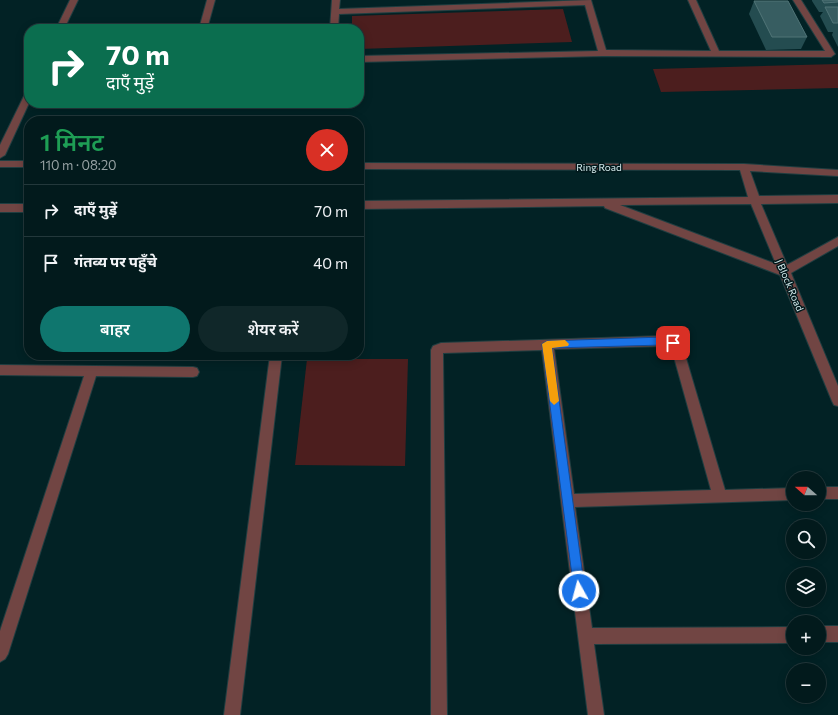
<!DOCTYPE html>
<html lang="hi">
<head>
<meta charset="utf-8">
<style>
	:root { --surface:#021a1c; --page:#102729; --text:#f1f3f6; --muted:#96a1a3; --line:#23383b; --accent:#0f766e }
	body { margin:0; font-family:Commissioner,"Noto Sans Devanagari",sans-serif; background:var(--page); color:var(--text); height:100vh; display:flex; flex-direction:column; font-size:15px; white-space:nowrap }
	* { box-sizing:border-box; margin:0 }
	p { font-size:13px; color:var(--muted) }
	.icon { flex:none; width:22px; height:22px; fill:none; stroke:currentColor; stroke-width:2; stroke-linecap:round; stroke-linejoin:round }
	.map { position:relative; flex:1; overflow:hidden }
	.details { position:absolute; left:24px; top:116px; width:340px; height:244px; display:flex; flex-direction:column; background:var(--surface); border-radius:16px; box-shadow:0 2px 10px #0003,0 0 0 1px var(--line) }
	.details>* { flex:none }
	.hud { position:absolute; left:24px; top:24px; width:340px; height:84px; border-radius:16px; box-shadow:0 2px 10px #0003,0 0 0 1px var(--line); background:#0b6e4f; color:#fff; overflow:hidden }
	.needle { width:26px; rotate:291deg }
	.buttons { position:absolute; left:786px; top:471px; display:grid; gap:8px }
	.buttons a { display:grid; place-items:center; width:40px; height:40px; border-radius:50%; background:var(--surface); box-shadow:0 2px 10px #0003,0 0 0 1px var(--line); font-size:20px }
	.pin { position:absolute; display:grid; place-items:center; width:34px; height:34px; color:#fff; margin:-17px; border-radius:8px; box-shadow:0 2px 6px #0006 }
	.me { position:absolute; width:44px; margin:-22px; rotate:353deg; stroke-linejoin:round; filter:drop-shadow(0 0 3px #0008) }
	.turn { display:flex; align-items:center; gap:14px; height:84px; padding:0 16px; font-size:18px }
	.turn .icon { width:52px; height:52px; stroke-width:2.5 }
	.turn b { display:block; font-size:28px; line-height:34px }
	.round { display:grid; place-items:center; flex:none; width:42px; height:42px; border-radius:21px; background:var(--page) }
	.overview { display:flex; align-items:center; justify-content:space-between; height:68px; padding:0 16px }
	h1 { font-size:24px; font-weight:600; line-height:30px; color:#1e9e55 }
	.cta { display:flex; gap:8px; margin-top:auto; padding:8px 16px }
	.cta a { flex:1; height:46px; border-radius:24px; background:var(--accent); color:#fff; font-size:16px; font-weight:600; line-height:46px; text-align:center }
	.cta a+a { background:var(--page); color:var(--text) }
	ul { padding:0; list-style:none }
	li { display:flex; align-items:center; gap:12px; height:52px; padding:0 16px; border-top:1px solid var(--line) }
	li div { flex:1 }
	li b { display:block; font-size:15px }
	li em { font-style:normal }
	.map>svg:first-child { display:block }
	.green { fill:#4c1e1e }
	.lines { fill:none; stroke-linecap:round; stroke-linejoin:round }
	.minor-casing { stroke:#203e41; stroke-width:2 }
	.minor { fill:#714543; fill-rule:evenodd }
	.wall { fill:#244c50 }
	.building { fill:#375d61; stroke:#507477 }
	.route { fill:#1a73e8; stroke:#114b97 }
	.slow { fill:#f59e0b }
	.labels { text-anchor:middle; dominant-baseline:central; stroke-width:3; stroke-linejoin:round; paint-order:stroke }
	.street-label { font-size:10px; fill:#d6ecee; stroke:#00181b }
</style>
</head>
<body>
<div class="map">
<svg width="838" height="715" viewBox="0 0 838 715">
	<rect width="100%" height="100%" fill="#022225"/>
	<g class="green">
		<path d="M 563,9 L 572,42 L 359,49 L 359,29 L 352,29 L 352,16 Z"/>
		<path d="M 838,64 L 838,88 L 661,92 L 653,69 Z"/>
		<path d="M 307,359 L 408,359 L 405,466 L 295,465 Z"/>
	</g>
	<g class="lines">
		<g class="minor-casing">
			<g id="minor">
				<path d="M 70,0 L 78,0 L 64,29 L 56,29 Z"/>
				<path d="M 207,0 L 215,0 L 207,29 L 199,29 Z"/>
				<path d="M 332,0 L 340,0 L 339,9 L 591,0 L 606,50 L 711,51 L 688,0 L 696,0 L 719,51 L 825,51 L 793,0 L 801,0 L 835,54 L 831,57 L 603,56 L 359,62 L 359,56 L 598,51 L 585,5 L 339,14 L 338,29 L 330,29 Z"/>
				<path d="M 29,91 L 29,103 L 5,155 L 0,158 L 0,145 L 25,94 Z"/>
				<rect x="0" y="161" width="29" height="6"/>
				<path d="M 359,163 L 744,164 L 838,170 L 838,176 L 750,171 L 759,196 L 838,195 L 838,203 L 761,204 L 787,265 L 838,237 L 838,246 L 791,273 L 838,386 L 838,406 L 834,405 L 832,401 L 780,275 L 605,208 L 604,206 L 359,209 L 359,201 L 748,197 L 740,170 L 359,169 ZM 751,204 L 776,264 L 620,205 Z"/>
				<rect x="0" y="204" width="29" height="8"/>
				<path d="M 663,336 L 677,340 L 683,348 L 725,490 L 793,488 L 793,500 L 575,507 L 592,628 L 793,627 L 793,643 L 594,644 L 604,715 L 588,715 L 542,350 L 443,353 L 447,715 L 431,715 L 431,350 L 433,346 L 441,343 ZM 663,346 L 669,347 L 672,350 L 711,490 L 574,494 L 554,349 Z"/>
				<path d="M 270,355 L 282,355 L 240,715 L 224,715 Z"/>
				<path d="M 0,365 L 193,367 L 197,368 L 199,372 L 197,376 L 193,377 L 96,376 L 8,654 L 5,659 L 0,662 L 0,631 L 84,376 L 0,375 Z"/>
				<rect x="819" y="487" width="19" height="12"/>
				<rect x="819" y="626" width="19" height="16"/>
			</g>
		</g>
		<use href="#minor" class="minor"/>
	</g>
	<g class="wall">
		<path d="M 812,0 L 838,0 L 838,47 L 832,35 L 833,32 L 828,32 L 820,16 L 823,12 L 819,12 L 812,1 Z"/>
		<path d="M 754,1 L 807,37 L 801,49 L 766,50 L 749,14 Z"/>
	</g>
	<g class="building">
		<path d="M 822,0 L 838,0 L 838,2 L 824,3 Z"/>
		<path d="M 754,1 L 788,1 L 807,37 L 772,37 Z"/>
		<path d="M 825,7 L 838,7 L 838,23 L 833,23 Z"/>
	</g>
	<path class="route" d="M 663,337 L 676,340 L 678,343 L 673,347 L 663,345 L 552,348 L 585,591 L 583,595 L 579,597 L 575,595 L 574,591 L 542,344 L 547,341 Z"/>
	<path class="slow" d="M 565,340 L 569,344 L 568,346 L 552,348 L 559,401 L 554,405 L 550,401 L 542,344 L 547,341 Z"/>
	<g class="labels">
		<g class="street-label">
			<text x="599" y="167">Ring Road</text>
			<text transform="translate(790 285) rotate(67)">J Block Road</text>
		</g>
	</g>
</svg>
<div class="buttons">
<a><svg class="needle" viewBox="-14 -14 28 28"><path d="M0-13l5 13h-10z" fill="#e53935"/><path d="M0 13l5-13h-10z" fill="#96a1a3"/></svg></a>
<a><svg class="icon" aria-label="search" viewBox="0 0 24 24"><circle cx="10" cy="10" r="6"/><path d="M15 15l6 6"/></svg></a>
<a><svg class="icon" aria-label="layers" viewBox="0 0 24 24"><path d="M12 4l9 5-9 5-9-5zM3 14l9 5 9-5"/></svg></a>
<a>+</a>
<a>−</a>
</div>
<div class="pin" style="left:673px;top:343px;background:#d93025"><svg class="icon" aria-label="arrive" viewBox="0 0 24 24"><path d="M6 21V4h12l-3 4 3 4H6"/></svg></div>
<svg class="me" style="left:579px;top:591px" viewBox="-20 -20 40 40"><circle r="17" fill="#1a73e8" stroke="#fff" stroke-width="3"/><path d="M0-11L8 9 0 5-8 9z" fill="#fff"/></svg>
<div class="hud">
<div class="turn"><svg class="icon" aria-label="right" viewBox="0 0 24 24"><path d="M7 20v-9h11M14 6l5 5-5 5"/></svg><div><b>70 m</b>दाएँ मुड़ें</div></div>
</div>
<section class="details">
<div class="overview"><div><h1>1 मिनट</h1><p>110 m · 08:20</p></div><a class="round" style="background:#d93025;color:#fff"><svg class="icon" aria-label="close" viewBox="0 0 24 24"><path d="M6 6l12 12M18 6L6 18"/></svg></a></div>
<ul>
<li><svg class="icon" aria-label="right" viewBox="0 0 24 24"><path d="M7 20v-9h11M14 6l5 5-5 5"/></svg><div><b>दाएँ मुड़ें</b></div><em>70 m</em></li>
<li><svg class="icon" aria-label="arrive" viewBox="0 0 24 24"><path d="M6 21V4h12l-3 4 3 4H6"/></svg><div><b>गंतव्य पर पहुँचे</b></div><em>40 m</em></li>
</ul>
<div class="cta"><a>बाहर</a><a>शेयर करें</a></div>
</section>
</div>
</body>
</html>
